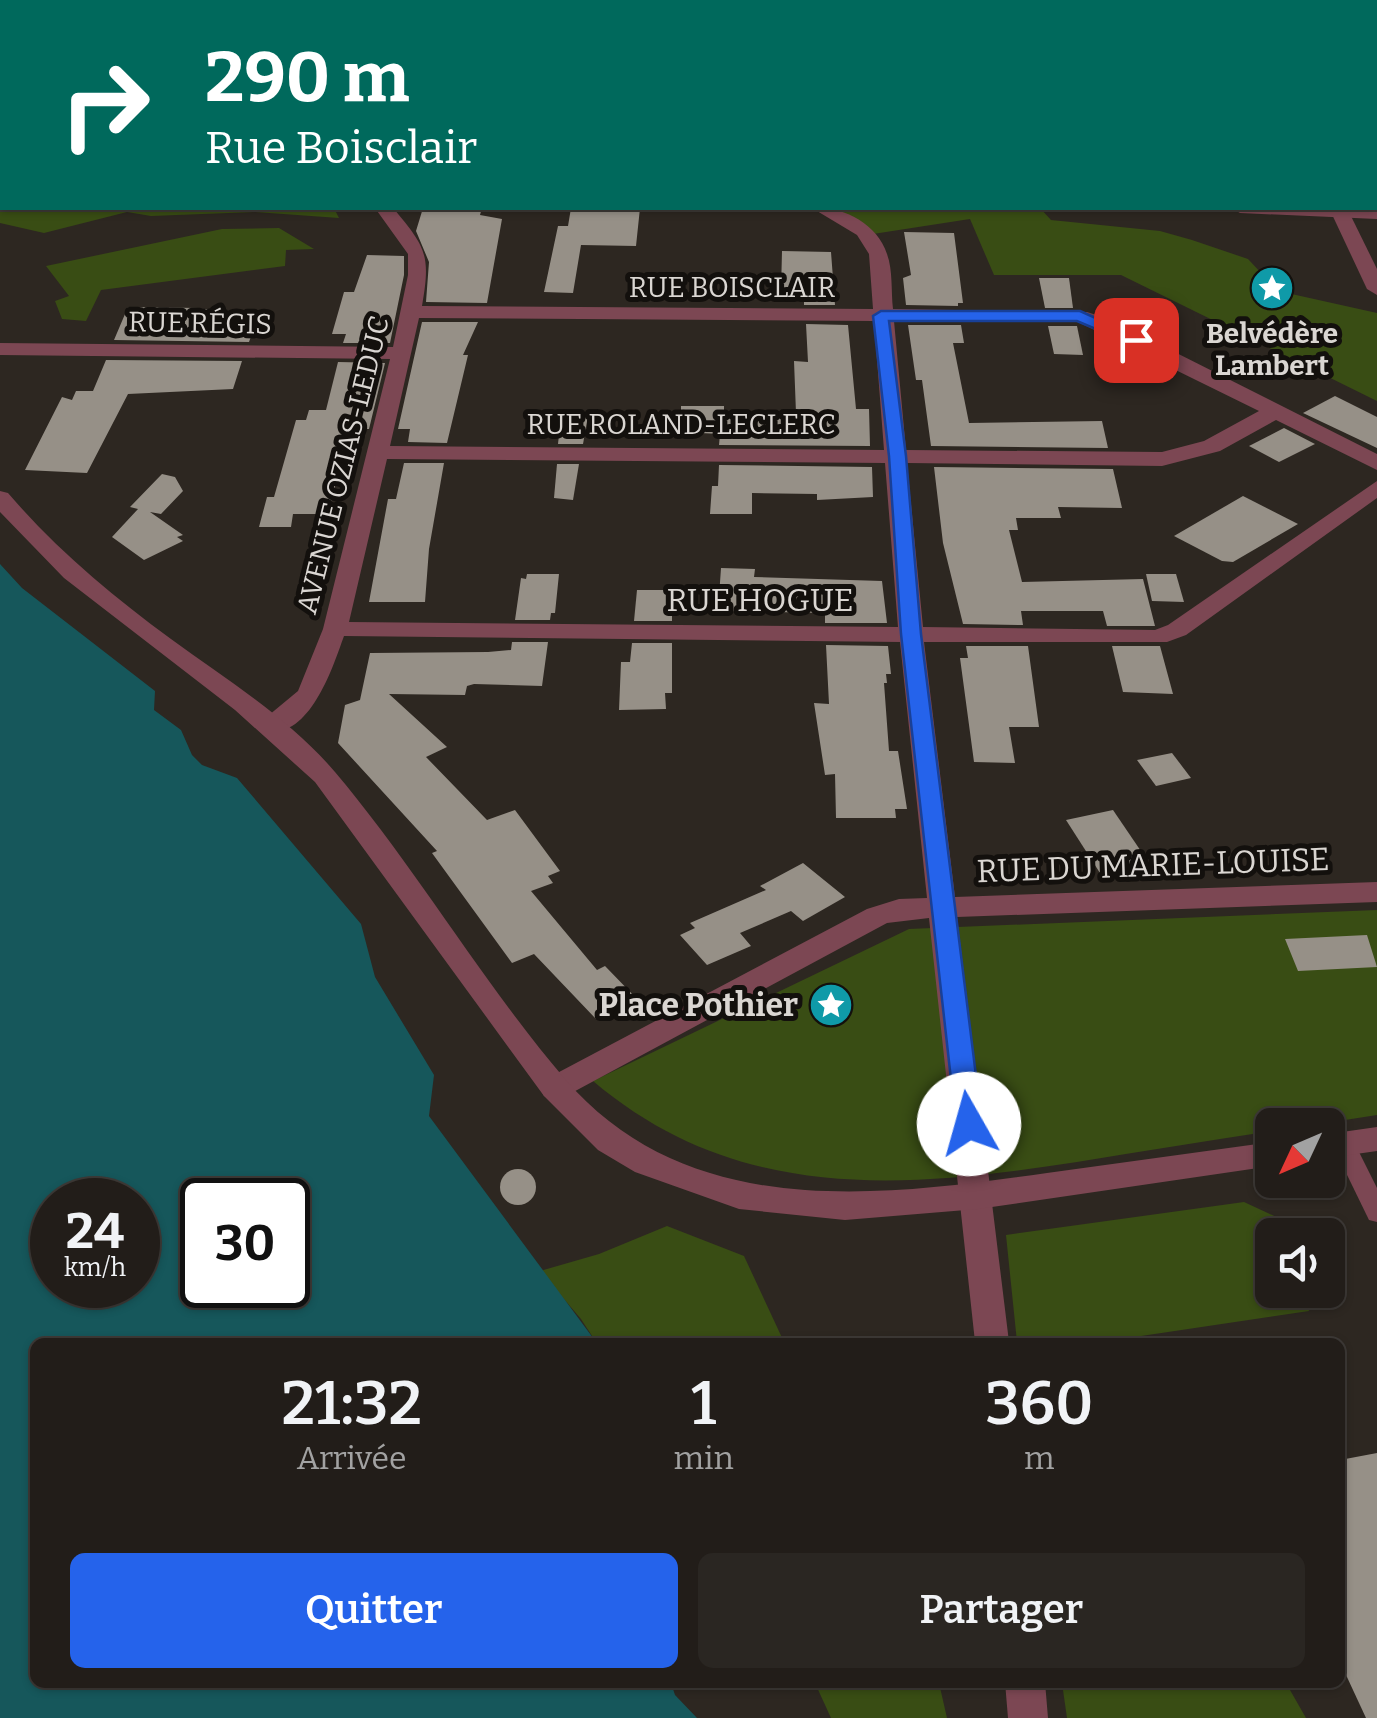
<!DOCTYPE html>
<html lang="fr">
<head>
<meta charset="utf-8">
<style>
	:root { --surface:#221d19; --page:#2a2622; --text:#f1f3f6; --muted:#a2a2a2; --line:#3f3b38; --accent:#2563eb }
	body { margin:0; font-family:Bitter,serif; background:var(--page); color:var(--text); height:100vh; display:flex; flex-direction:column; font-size:38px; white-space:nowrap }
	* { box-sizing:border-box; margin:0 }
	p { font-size:32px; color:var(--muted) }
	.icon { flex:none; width:55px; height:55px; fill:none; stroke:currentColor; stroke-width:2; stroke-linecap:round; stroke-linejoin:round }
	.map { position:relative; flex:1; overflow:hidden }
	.details { position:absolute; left:30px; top:1338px; width:1315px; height:350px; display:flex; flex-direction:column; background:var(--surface); border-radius:15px; box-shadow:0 2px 8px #0004,0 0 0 2px var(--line) }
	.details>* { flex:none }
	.top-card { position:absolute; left:0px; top:0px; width:1378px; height:210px; box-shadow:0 2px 8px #0004,0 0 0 2px var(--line); background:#00695c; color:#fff; overflow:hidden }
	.needle { width:65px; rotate:226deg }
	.tools { position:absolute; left:1255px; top:1108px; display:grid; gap:20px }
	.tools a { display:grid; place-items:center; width:90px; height:90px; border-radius:15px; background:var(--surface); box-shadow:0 2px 8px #0004,0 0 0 2px var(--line); font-size:50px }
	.speed { position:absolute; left:30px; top:1178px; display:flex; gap:20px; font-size:50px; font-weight:700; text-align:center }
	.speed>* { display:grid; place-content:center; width:130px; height:130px; border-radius:50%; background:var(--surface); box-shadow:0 2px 8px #0004,0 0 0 2px var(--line); line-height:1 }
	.speed small { font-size:25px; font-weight:400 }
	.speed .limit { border:5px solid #111; border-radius:15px; background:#fff; color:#111 }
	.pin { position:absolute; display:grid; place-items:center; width:85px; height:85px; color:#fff; margin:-42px; border-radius:20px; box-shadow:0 5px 15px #0006 }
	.me { position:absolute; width:110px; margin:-55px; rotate:353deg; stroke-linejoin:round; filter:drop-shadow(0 0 8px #0008) }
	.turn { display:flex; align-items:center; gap:35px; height:210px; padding:0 40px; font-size:45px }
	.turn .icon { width:130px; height:130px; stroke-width:2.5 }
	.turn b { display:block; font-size:70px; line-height:85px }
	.eta { display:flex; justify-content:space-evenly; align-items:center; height:170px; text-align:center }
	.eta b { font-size:60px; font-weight:600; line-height:70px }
	.action { display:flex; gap:20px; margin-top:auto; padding:20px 40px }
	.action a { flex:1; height:115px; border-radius:15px; background:var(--accent); color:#fff; font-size:40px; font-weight:600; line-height:115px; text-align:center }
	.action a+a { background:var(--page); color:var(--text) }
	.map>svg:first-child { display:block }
	.green { fill:#394d14 }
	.water { fill:#16575b; fill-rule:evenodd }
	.building { fill:#969087 }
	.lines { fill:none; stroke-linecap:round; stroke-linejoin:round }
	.service { fill:#7c4753; fill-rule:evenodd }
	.minor { fill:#7c4753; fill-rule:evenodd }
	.tertiary { fill:#7c4753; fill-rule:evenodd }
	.route { fill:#2563eb; stroke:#184099; stroke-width:2.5 }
	.labels { text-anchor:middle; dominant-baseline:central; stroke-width:10; stroke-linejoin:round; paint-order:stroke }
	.far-street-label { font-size:28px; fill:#dad6d2; stroke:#13100d }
	.far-poi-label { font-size:28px; font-weight:bold; fill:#dad6d2; stroke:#13100d }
	.street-label { font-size:32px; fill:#dad6d2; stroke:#13100d }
	.poi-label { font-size:32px; font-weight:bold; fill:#dad6d2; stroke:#13100d; text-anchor:end }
</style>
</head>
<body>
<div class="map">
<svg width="1377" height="1718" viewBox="0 0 1377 1718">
	<rect width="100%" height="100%" fill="#2d2721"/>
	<g class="green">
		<path d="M 0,0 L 502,0 L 2,2 L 2,208 L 334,208 L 339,218 L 255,212 L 151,216 L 127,212 L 44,233 L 0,223 Z"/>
		<path d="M 825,208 L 1040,208 L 1051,220 L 1160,231 L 1192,240 L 1248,259 L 1278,291 L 1377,313 L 1377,401 L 1121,275 L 994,275 L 970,219 L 873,234 Z"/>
		<path d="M 279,228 L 314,249 L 286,250 L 285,266 L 101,290 L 86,321 L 62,319 L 55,301 L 69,296 L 46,266 L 222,229 Z"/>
		<path d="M 1377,910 L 1377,1115 L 1313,1125 L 1272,1125 L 1272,1131 C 1207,1141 1142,1151 1077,1162 C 902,1189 737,1203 593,1081 L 909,929 Z"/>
		<path d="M 1244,1202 L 1285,1221 L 1289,1235 L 1272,1235 L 1272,1290 L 1304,1290 L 1309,1311 L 1101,1342 L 1017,1342 L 1006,1235 Z"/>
		<path d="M 667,1226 L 744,1256 L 784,1342 L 596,1342 L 581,1319 L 540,1271 L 599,1254 Z"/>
		<path d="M 815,1683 L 939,1683 L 947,1718 L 831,1718 Z"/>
		<path d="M 1062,1683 L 1286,1683 L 1306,1718 L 1067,1718 Z"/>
	</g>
	<path class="water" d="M 0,564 L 22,588 L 155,691 L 154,710 L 181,730 L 192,755 L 202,765 L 237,778 L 361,924 L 375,977 L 434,1075 L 429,1116 L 596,1342 L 35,1342 L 35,1682 L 671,1683 L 675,1695 L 697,1718 L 0,1718 ZM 52,1200 L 138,1200 L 138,1285 L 52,1285 ZM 202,1200 L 288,1200 L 288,1285 L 202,1285 Z"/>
	<g class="building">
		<path d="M 423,208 L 482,208 L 480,215 L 502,219 L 487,303 L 426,302 L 429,262 L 416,231 Z"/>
		<path d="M 571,208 L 640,208 L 636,246 L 581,245 L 573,293 L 544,292 L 558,226 L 568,226 Z"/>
		<path d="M 904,232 L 954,233 L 963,303 L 958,303 L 958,306 L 906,305 L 903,278 L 911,275 Z"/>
		<path d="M 782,251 L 831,252 L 835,305 L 804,305 L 804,298 L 796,298 L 796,291 L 781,291 Z"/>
		<path d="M 367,255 L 404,256 L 404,275 L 390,343 L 343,343 L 346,334 L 332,334 L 344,292 L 354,292 Z"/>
		<path d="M 1039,278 L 1069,278 L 1073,308 L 1045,308 Z"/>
		<path d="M 128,307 L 198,308 L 211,310 L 209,314 L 259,314 L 249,342 L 114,340 Z"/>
		<path d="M 422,322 L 478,322 L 463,355 L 468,355 L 447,443 L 408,442 L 410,429 L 398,429 Z"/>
		<path d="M 806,324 L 848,325 L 856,409 L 869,409 L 870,446 L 719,445 L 720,434 L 681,432 L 681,406 L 724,406 L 724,413 L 796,413 L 794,361 L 808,362 Z"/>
		<path d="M 908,325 L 961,325 L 964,343 L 953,343 L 969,423 L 1102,421 L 1108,448 L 931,446 L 922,380 L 916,380 Z"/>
		<path d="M 1048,326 L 1077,326 L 1083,355 L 1054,354 Z"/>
		<path d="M 106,360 L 242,361 L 233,389 L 128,394 L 87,473 L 25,470 L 62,397 L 72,400 L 76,391 L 93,391 Z"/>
		<path d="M 338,362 L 385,363 L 369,429 L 353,429 L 348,447 L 345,446 L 328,514 L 293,514 L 291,527 L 259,527 L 267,497 L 274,497 L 296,420 L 306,420 L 309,410 L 326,410 Z"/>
		<path d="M 1335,396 L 1377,417 L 1377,448 L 1303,413 Z"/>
		<path d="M 561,416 L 588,416 L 583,444 L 558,444 Z"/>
		<path d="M 1284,428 L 1315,444 L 1279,462 L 1249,446 Z"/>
		<path d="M 404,463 L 444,463 L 429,549 L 425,602 L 369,602 L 388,499 L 396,499 Z"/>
		<path d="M 557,464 L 579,464 L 573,500 L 554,498 Z"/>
		<path d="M 719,465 L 872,467 L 873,497 L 817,500 L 817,494 L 752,493 L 752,514 L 710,514 L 712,486 L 718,486 Z"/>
		<path d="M 934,467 L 1113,469 L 1122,508 L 1058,507 L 1061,518 L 1016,518 L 1018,530 L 1009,530 L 1022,582 L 1143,579 L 1155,626 L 1107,626 L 1103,611 L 1021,611 L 1023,625 L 963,624 L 943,543 Z"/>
		<path d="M 162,474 L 175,477 L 183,491 L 161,514 L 150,512 L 183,535 L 177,537 L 183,541 L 144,560 L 112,537 L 138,509 L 130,507 Z"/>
		<path d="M 1243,496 L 1298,524 L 1233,562 L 1222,561 L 1174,536 Z"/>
		<path d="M 721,568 L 755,569 L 754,577 L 882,581 L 887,623 L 825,623 L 825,613 L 718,611 Z"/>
		<path d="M 527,574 L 559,574 L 555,613 L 551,613 L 550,620 L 515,620 L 521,578 L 526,579 Z"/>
		<path d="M 1146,574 L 1176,574 L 1184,602 L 1152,601 Z"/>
		<path d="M 637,590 L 672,590 L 672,621 L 634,621 Z"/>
		<path d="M 512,642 L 548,642 L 542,686 L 474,684 L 467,686 L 465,695 L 389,694 L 447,747 L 426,757 L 487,820 L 515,810 L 560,871 L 548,876 L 553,883 L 531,891 L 597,970 L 605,966 L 637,999 L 596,1019 L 534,954 L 512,963 L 432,853 L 437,851 L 338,743 L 345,705 L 360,700 L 370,653 L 488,652 L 511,650 Z"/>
		<path d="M 632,643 L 672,643 L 672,693 L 665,693 L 666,709 L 619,710 L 621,662 L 630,662 Z"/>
		<path d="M 826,645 L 888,646 L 891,674 L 886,674 L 887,683 L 884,683 L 889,751 L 898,751 L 907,809 L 895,809 L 896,818 L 836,818 L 835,774 L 825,775 L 814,703 L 829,704 Z"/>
		<path d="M 966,646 L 1028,646 L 1039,727 L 1009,727 L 1015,763 L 974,762 L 960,658 L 968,658 Z"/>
		<path d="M 1112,646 L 1160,646 L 1173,694 L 1123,692 Z"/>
		<path d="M 1172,753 L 1191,778 L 1156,786 L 1137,760 Z"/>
		<path d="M 1113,810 L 1149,863 L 1100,873 L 1066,820 Z"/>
		<path d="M 803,863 L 845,897 L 803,921 L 791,911 L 740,933 L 751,946 L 707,965 L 680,935 L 695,928 L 690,923 L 766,890 L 760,886 Z"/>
		<path d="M 1367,935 L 1377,967 L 1298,971 L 1285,939 Z"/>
		<circle cx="518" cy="1187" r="18"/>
		<path d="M 1377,1453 L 1377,1718 L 1366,1718 L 1340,1662 L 1340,1460 Z"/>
	</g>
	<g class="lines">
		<path class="service" d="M 1344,1135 L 1352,1138 L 1377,1188 L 1377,1222 L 1369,1220 L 1332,1144 L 1336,1138 Z"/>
		<g class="minor">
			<path d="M 749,0 L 765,0 L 765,2 L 750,2 Z"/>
			<rect x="1375" y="131" width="2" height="10"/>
			<path d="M 375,208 L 393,208 C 426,247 431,255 422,306 L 873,309 L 869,254 L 857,235 L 812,208 C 842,206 877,223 887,254 C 893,270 891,292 893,309 L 1087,312 L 1109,319 L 1377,454 L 1377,470 L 1276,420 L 1220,451 L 1162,466 L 907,463 L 923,627 L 1155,630 L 1168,625 L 1377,481 L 1377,498 L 1186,635 L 1167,642 L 924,642 L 955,897 L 1377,882 L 1377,902 L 957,917 L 1009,1342 L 975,1342 L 929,918 L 887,923 L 566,1096 L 555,1100 L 544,1096 L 540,1088 L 544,1080 L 867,909 L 899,899 L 927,898 L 900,642 L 344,636 C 332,669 309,743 261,731 L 257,725 L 298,691 L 323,629 L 390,359 L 0,355 L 0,343 L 393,347 L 408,275 L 408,254 ZM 419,318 L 874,321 L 884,450 L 390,446 ZM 894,321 L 1078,322 L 1259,411 L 1204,441 L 1162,452 L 906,450 ZM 387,459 L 885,463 L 898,627 L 349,622 Z"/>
			<path d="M 1231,208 L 1377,209 L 1377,219 L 1240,213 Z"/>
			<path d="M 1005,1682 L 1045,1682 L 1048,1718 L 1008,1718 Z"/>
		</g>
		<g class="tertiary">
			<path d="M 1232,0 L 1248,0 L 1250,2 L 1234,2 Z"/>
			<rect x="1375" y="47" width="2" height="10"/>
			<path d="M 1329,208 L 1347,208 L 1377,269 L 1377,295 L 1367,289 Z"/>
			<path d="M 0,491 L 8,493 C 56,549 111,595 171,639 C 226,679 290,719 335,772 C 417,869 482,982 565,1079 C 688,1222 879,1197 1047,1173 C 1122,1163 1197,1152 1272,1142 L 1272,1166 L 978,1209 L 845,1220 L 739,1209 L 635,1172 L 598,1150 L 544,1096 L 315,782 L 235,710 L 64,578 L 0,512 Z"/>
			<path d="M 1377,1127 L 1377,1151 L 1328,1158 L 1328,1134 Z"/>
		</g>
	</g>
	<path class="route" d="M 1080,311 L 1145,340 L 1131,344 L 1077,321 L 889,321 L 906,456 L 921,634 L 982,1124 L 978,1131 L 960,1131 L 956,1124 L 901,634 L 889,456 L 873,316 L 881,311 Z"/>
	<defs>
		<g id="sight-disc" transform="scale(2.25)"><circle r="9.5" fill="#0f9aa8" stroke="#13100d"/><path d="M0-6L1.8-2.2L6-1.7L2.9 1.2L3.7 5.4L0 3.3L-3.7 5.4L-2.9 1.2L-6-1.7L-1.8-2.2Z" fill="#fff"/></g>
	</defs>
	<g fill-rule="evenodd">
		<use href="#sight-disc" x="1272" y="288"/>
		<use href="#sight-disc" x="831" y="1005"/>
	</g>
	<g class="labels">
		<g class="far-street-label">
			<text x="732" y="287">RUE BOISCLAIR</text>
			<text transform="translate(200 323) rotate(1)">RUE RÉGIS</text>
			<text x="681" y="424">RUE ROLAND-LECLERC</text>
			<text transform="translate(343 465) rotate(-76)">AVENUE OZIAS-LEDUC</text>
		</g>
		<g class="far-poi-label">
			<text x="1272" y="333">Belvédère<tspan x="1272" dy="32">Lambert</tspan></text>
		</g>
		<g class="street-label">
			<text x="760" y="600">RUE HOGUE</text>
			<text transform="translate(1153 865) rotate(-2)">RUE DU MARIE-LOUISE</text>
		</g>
		<g class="poi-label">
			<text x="798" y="1005">Place Pothier</text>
		</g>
	</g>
</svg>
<div class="tools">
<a><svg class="needle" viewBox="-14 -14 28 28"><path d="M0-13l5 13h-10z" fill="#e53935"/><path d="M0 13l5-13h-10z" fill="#a2a2a2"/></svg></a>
<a><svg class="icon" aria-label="sound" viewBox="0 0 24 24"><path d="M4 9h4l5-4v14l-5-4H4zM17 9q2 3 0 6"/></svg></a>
</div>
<div class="speed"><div>24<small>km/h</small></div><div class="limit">30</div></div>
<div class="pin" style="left:1136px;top:340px;background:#d93025"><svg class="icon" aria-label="arrive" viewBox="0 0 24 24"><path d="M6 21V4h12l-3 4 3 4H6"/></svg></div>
<svg class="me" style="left:969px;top:1124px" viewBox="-20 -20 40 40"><circle r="19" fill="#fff"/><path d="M0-13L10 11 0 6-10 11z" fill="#2563eb"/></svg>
<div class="top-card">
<div class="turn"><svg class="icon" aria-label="right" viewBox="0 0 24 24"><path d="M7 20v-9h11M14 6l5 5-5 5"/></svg><div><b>290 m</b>Rue Boisclair</div></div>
</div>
<section class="details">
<div class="eta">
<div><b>21:32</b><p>Arrivée</p></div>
<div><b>1</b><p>min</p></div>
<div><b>360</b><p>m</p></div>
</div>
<div class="action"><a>Quitter</a><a>Partager</a></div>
</section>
</div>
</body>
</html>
